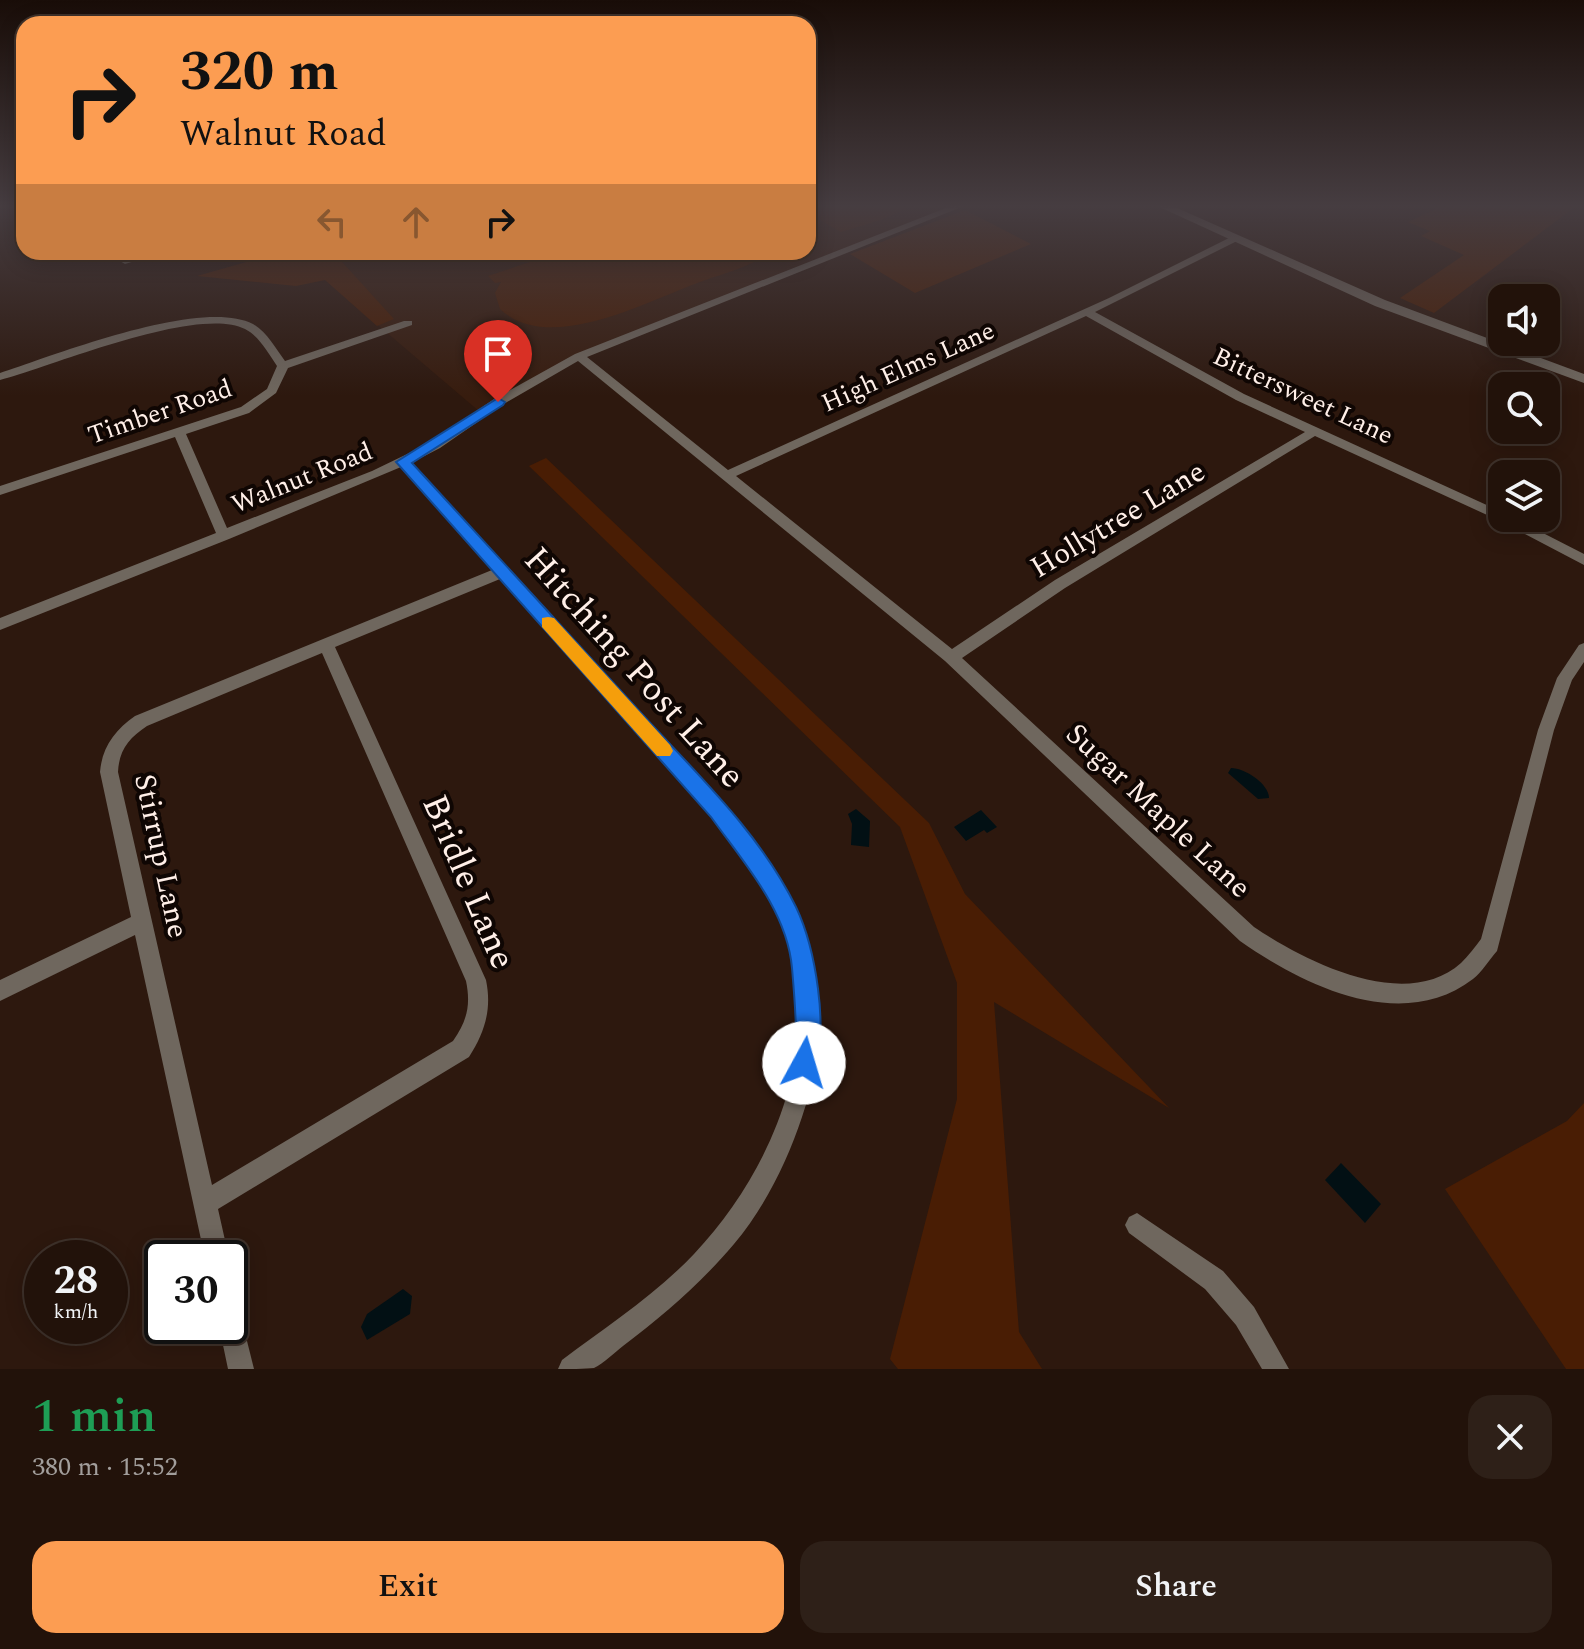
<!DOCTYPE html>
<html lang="en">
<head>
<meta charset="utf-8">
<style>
	:root { --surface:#22120a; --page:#2e2018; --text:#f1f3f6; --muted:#a29e9c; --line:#3f322b; --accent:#fc9d52 }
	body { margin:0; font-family:Spectral,serif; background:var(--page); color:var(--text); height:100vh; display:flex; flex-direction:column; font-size:30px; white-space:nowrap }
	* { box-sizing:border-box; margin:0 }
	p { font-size:26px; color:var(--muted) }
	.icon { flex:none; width:44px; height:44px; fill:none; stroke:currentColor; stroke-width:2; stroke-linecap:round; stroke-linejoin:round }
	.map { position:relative; height:1369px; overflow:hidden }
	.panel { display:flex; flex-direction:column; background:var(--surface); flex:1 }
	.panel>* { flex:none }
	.hud { position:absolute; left:16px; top:16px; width:800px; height:244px; border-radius:24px; box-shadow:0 4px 20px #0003,0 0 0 2px var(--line); background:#fc9d52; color:#111; overflow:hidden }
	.fabs { position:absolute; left:1488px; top:284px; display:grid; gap:16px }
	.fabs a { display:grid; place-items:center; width:72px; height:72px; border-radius:16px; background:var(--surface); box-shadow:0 4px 20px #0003,0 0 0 2px var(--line); font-size:40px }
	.speed { position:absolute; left:24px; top:1240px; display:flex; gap:16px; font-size:40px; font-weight:700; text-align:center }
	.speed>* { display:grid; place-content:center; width:104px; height:104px; border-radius:50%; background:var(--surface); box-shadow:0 4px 20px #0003,0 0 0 2px var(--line); line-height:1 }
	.speed small { font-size:20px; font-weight:400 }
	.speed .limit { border:4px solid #111; border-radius:12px; background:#fff; color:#111 }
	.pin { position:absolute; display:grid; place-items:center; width:68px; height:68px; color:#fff; margin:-82px -34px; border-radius:50% 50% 50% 0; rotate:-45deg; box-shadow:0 0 8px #0007 }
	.pin .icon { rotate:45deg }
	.me { position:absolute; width:88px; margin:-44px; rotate:6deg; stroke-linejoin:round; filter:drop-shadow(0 0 6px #0008) }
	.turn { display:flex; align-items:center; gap:28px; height:168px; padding:0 32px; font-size:36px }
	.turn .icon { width:104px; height:104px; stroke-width:2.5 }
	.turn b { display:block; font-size:56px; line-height:68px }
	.lanes { display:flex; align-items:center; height:76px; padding:0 32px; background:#0003; justify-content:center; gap:40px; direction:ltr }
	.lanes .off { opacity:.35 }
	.round { display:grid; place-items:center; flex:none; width:84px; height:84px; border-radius:24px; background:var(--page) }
	.summary { display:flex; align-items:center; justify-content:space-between; height:136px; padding:0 32px }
	h1 { font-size:48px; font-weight:600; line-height:60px; color:#1e9e55 }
	.cta { display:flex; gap:16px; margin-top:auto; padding:16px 32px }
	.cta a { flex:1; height:92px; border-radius:24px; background:var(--accent); color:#111; font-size:32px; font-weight:600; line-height:92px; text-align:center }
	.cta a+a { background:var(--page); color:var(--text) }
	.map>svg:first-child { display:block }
	.built { fill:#371c0e }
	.green { fill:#491d04 }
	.water { fill:#021014 }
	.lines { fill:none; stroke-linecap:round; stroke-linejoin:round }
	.minor { fill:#6f675e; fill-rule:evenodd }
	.tertiary { fill:#6f675e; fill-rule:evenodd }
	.route { fill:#1a73e8; stroke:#114b97; stroke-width:2 }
	.slow { fill:#f59e0b }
	.labels { text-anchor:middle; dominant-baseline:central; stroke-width:8; stroke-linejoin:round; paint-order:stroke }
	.far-street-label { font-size:26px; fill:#ffefe8; stroke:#0f0603 }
	.street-label { font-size:30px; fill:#ffefe8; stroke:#0f0603 }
	.near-street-label { font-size:36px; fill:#ffefe8; stroke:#0f0603 }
</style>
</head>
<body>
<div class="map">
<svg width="1584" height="1369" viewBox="0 0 1584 1369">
	<rect width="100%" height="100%" fill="#2d180e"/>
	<path class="built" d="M 808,204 L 960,204 L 577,355 L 480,412 L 325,280 L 301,252 L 808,252 Z"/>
	<g class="green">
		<path d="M 808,204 L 916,204 L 881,220 L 841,232 L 808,213 Z"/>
		<path d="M 1426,204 L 1579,204 L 1434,313 L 1400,298 L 1464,255 L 1421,236 L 1430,231 L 1408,222 L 1436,209 Z"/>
		<path d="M 965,210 L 1031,244 L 915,293 L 850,254 Z"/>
		<path d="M 281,252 L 333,252 L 394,319 L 377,326 L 325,280 L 296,286 L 197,276 Z"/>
		<path d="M 560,252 L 771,252 C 750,268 717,275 692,285 C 642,304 547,354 500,309 L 495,293 L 501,282 L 495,283 L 488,276 Z"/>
		<path d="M 546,458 L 929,823 L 965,894 L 1169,1108 L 994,1002 L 1019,1332 L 1042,1369 L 898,1369 L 890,1359 L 957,1099 L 957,983 L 900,827 L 529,466 Z"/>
		<path d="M 1584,1103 L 1584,1369 L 1566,1369 L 1445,1189 L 1567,1121 Z"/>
	</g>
	<g class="water">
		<path d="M 1231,768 C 1245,768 1269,784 1269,798 L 1258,799 L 1228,773 Z"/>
		<path d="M 856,809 L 870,821 L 869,847 L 851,845 L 852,824 L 848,814 Z"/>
		<path d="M 981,810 L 997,827 L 987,833 L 984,830 L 966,841 L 954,827 Z"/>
		<path d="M 1341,1163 L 1381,1204 L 1365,1223 L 1325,1180 Z"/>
		<path d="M 403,1289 L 412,1296 L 410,1314 L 367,1340 L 361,1327 L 367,1314 Z"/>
	</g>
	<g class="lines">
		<g class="minor">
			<path d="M 956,204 L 969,204 L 587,357 L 728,470 L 1109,298 L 1233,236 L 1239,236 L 1239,240 L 1095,312 L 1244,394 L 1502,512 L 1502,518 L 1514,518 L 1584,554 L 1584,565 L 1498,520 L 1315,436 L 1065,588 L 962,658 L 1254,927 C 1304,961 1405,1013 1461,963 C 1468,956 1475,947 1481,939 L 1538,730 L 1557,678 L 1579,645 L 1584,643 L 1584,662 L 1572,680 L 1554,730 L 1497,951 C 1489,960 1482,972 1473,979 C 1401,1034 1303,985 1240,941 L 945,661 L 578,361 L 502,405 L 440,448 L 411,463 C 481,540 552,617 623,694 C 737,819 866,931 802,1117 C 787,1162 765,1207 734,1244 C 701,1283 664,1315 623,1346 C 614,1353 604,1363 594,1368 C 585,1369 568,1369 558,1369 L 562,1360 C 607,1326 655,1295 694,1254 C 778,1165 833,1026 775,909 C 746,851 700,803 657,755 C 605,696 552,638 500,579 L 335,647 L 486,980 C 492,1009 485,1032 469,1057 L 218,1209 L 229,1258 L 205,1258 L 135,935 L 0,1001 L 0,980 L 131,917 L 100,772 C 102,747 115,730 135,716 L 492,570 L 401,467 L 229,539 L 0,630 L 0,618 L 216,533 L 175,437 L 0,495 L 0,486 L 241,407 L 267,389 L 277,366 C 268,353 259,336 245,329 C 197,305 53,366 0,380 L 0,373 C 55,355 201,297 253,324 C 267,332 276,349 285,361 L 404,321 L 412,321 L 412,325 L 288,368 L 276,393 L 249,413 L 186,434 L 227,528 L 372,471 L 432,442 L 494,399 L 575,354 ZM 1086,316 L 1236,400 L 1305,432 L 1055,580 L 952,649 L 736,476 ZM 322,653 L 466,981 C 471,1005 467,1021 453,1041 L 212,1185 L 118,772 C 119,750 129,738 147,726 Z"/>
			<path d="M 148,252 L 164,252 L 125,264 L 120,261 Z"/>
			<path d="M 1137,1213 L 1223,1271 L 1254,1307 L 1289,1369 L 1262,1369 L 1236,1325 L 1205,1289 L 1129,1233 L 1125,1225 L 1129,1217 Z"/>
			<path d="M 230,1305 L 239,1309 L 254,1369 L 228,1369 L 219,1326 L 230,1326 Z"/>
		</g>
		<path class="tertiary" d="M 1153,204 L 1168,204 L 1385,300 L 1584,374 L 1584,383 L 1375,306 Z"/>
	</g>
	<linearGradient id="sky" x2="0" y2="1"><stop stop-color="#190d08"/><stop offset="0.52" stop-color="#463d41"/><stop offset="1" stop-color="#463d41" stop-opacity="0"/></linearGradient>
	<rect width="1584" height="396" fill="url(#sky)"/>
	<path class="route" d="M 498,398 L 505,402 L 503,405 L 412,463 C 489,546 565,630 641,713 C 696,773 760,833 796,907 C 815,947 830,1030 813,1072 L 804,1076 L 796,1072 C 790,1059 797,1049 796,1036 C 796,1013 794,991 792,968 C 787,910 743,862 711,817 L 396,462 Z"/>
	<path class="slow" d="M 548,617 L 554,618 L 670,745 L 673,751 L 670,756 L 657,756 L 542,627 L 542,618 Z"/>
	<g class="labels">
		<g class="far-street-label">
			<text transform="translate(908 367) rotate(-24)">High Elms Lane</text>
			<text transform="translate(1303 396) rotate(25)">Bittersweet Lane</text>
			<text transform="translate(160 412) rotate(-19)">Timber Road</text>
			<text transform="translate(302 478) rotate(-22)">Walnut Road</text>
		</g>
		<g class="street-label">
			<text transform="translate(1118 520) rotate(-31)">Hollytree Lane</text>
			<text transform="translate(1158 811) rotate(43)">Sugar Maple Lane</text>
			<text transform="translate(161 856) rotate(78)">Stirrup Lane</text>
		</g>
		<g class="near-street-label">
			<text transform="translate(634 668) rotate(48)">Hitching Post Lane</text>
			<text transform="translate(468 882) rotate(67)">Bridle Lane</text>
		</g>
	</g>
</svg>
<div class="fabs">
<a><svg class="icon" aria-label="sound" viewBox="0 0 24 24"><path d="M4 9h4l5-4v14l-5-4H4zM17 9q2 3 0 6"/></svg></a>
<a><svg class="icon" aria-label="search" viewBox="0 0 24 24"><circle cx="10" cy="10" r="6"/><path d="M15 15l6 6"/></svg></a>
<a><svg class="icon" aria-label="layers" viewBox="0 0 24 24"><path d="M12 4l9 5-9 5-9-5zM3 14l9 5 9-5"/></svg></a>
</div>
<div class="speed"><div>28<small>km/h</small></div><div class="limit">30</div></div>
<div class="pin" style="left:498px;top:402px;background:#d93025"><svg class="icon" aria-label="arrive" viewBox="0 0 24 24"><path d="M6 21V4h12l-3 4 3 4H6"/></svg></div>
<svg class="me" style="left:804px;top:1063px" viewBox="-20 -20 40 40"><circle r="19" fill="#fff"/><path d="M0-13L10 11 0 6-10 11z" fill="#1a73e8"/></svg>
<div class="hud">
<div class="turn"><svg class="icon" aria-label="right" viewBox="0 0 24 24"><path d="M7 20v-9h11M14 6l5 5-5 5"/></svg><div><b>320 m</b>Walnut Road</div></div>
<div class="lanes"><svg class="icon off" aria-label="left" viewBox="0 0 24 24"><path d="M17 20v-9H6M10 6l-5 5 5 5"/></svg><svg class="icon off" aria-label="ahead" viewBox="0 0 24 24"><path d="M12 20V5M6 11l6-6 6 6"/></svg><svg class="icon" aria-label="right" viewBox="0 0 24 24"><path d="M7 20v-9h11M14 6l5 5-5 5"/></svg></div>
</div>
</div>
<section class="panel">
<div class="summary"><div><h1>1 min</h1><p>380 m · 15:52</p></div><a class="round"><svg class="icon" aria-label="close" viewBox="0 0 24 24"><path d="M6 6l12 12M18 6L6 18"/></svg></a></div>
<div class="cta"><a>Exit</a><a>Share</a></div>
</section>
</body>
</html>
